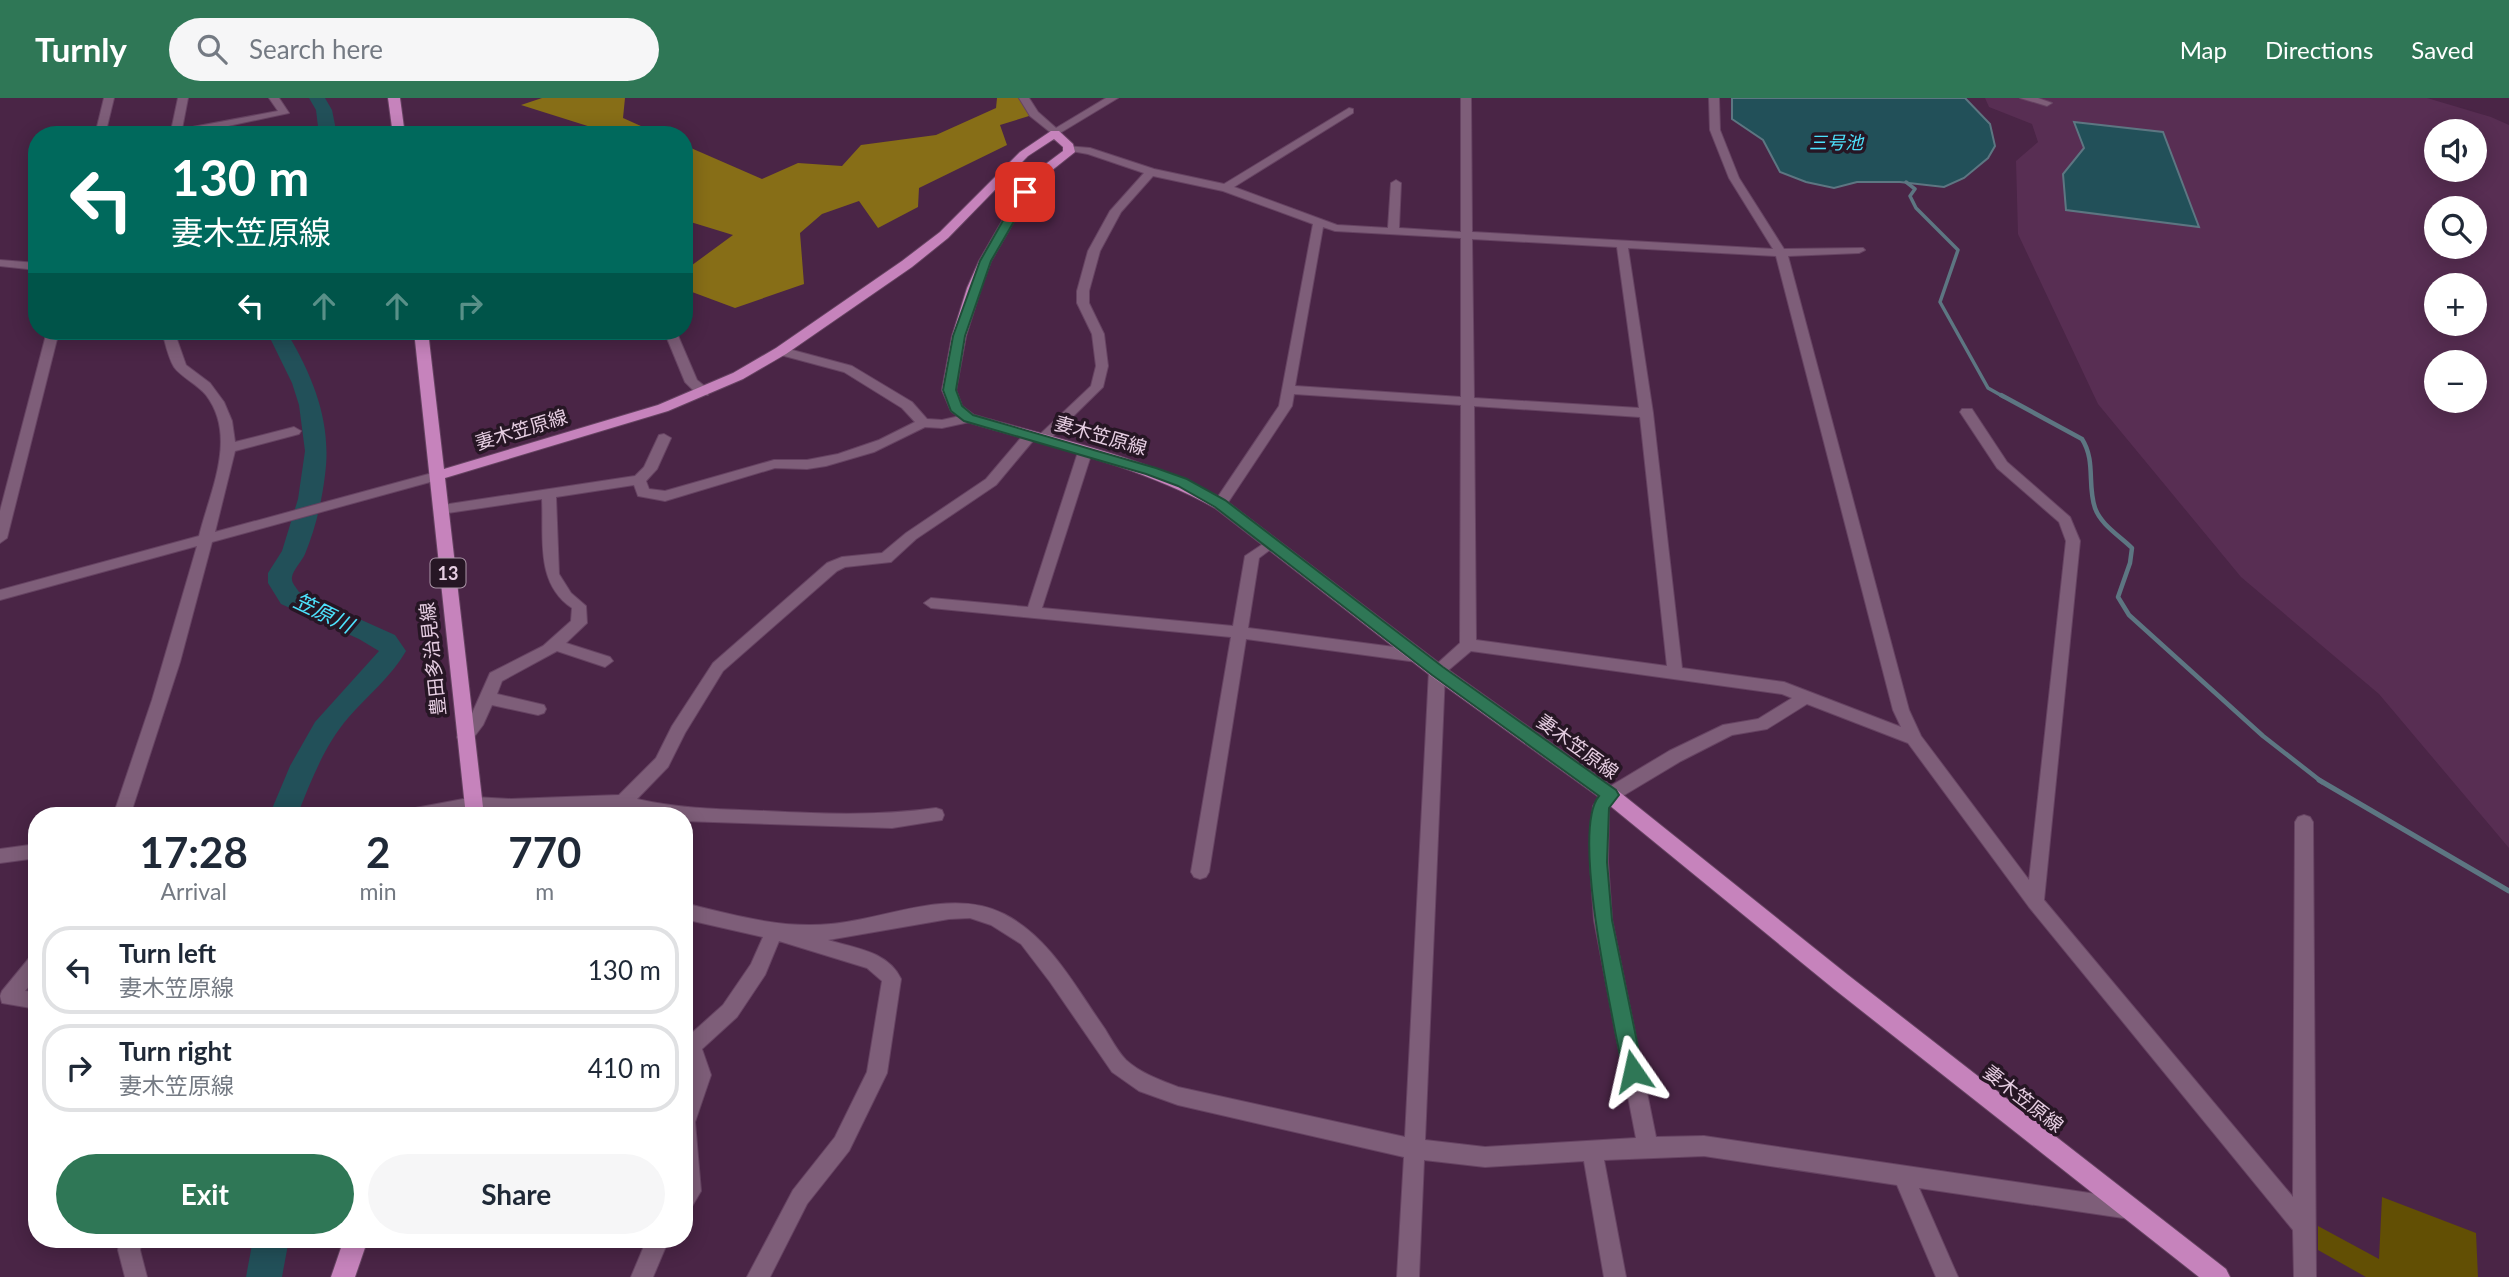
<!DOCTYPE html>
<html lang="en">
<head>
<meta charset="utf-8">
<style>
	:root { --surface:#fff; --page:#f6f6f7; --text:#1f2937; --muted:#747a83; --line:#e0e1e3; --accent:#2f7756 }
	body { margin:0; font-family:Lato,"Noto Sans JP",sans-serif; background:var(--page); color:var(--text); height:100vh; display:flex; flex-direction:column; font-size:26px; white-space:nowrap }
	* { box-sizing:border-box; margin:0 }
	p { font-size:23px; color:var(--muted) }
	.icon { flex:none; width:38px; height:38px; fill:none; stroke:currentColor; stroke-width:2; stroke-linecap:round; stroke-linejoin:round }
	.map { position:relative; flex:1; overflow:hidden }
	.details { position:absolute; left:28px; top:709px; width:665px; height:441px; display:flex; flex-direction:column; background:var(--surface); border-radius:28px; box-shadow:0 4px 18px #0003 }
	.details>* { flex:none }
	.guide { position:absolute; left:28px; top:28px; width:665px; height:214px; border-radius:28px; box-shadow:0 4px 18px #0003; background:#00695c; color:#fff; overflow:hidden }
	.fabs { position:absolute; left:2424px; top:21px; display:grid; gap:14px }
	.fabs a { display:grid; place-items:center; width:63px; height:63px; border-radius:50%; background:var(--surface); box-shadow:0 4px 18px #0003; font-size:35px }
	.pin { position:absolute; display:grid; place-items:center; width:60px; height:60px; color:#fff; margin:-30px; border-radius:14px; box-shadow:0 4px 10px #0006 }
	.me { position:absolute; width:77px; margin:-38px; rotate:349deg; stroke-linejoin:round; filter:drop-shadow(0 0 5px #0008) }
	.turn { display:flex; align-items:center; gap:24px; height:147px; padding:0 28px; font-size:32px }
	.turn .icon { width:91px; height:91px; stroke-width:2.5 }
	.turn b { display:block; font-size:49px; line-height:60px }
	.lanes { display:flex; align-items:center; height:66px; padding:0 28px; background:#0003; justify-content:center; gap:35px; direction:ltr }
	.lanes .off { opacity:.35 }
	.eta { display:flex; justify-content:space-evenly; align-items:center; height:119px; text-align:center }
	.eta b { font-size:42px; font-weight:700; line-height:49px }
	.cta { display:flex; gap:14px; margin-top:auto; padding:14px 28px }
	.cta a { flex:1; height:80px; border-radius:42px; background:var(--accent); color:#fff; font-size:28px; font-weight:700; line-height:80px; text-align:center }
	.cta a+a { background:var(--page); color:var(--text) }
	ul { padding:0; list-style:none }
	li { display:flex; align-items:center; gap:21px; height:88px; margin:0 14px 10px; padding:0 14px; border:4px solid var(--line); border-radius:28px }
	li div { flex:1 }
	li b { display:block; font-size:26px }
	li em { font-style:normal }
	header { display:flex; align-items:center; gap:42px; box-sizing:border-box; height:98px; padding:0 35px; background:var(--accent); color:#fff }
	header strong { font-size:33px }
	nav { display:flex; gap:38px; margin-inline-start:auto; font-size:24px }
	.search { width:490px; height:63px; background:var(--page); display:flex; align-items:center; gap:18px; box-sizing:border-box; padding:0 24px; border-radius:38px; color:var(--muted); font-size:26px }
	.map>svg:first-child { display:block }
	.built { fill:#582e53; fill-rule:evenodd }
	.green { fill:#624f04 }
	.forest { fill:#876e17 }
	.water { fill:#225059; stroke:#5d7682; stroke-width:2 }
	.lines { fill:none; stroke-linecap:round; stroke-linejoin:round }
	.stream-far2 { stroke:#5d7682; stroke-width:3.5 }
	.stream-far1 { stroke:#5d7682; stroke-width:4.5 }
	.stream { stroke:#5d7682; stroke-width:5 }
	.river { fill:#225059; fill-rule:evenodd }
	.minor-casing { stroke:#664362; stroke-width:2 }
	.major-casing { stroke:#664362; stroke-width:2 }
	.minor { fill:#7e5e79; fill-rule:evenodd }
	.major { fill:#c683bc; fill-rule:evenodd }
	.route { fill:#2f7756; stroke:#1f4d38; stroke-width:2 }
	.labels { text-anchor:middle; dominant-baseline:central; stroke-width:7; stroke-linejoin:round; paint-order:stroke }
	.far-water-label { font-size:18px; font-style:italic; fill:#4de2fd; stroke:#261624 }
	.shield { fill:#261624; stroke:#ac97a9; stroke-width:2 }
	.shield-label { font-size:18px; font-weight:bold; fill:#e6cee2 }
	.street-label { font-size:19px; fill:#e6cee2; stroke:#261624 }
	.water-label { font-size:21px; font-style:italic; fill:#4de2fd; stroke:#261624 }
</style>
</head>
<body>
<header>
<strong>Turnly</strong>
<div class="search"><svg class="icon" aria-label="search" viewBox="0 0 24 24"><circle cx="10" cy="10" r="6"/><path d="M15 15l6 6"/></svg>Search here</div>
<nav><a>Map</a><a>Directions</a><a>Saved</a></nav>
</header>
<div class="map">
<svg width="2509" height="1179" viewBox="0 0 2509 1179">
	<rect width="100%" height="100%" fill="#4a2546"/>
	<path class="built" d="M 1985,0 L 2427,0 L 2491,19 L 2509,27 L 2509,750 L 2379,596 L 2241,479 L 2098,306 L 2018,136 L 2016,63 L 2038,44 L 2032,26 L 1989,9 ZM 2436,33 L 2474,33 L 2474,72 L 2436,72 ZM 2436,110 L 2474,110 L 2474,149 L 2436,149 ZM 2436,187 L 2474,187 L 2474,226 L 2436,226 ZM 2436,264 L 2474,264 L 2474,303 L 2436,303 Z"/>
	<path class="green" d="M 2382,1099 L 2476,1135 L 2478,1179 L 2366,1179 L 2318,1152 L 2318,1128 L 2379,1161 Z"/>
	<g class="forest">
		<path d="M 542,0 L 625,0 L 623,20 L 661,37 L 602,37 L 594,30 L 521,7 Z"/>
		<path d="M 997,0 L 1029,0 L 1029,18 L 1000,27 L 1007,47 L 919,90 L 918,109 L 878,130 L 859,103 L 822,116 L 800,135 L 804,186 L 735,210 L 684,191 L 684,173 L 733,137 L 684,122 L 684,47 L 762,81 L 798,65 L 842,68 L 861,47 L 936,37 L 996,10 Z"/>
	</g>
	<g class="water">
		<path d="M 1732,0 L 1965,0 L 1990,26 L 1995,48 L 1988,60 L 1964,80 L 1944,89 L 1900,84 L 1857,84 L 1834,90 L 1806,84 L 1780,74 L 1763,42 L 1732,21 Z"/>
		<path d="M 2074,24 L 2163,34 L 2199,129 L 2066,112 L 2063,76 L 2084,50 Z"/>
	</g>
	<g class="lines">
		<path class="stream-far2" d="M 1906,84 L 1915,91 L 1910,98 L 1916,110 L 1958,152 L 1940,204 L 1988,290 L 2004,299"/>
		<path class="stream-far1" d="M 2001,297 L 2082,341 C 2096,363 2087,387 2095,410 C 2101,427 2120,438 2132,450 L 2130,465 L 2118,499 L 2129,517 L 2263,638 L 2322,684"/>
		<path class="stream" d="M 2319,682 L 2509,793"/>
		<g class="river">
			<path d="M 309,0 L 325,0 L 332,12 L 337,37 L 319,37 L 316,12 Z"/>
			<path d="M 271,233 L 291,233 L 289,238 C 314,281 332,326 325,377 C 322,403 315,432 305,456 C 302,463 293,472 292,479 C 291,485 296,489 299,494 L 395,537 L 406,553 C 391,579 368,597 348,620 C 324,648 311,683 297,718 L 269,718 L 290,668 L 315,624 L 379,553 L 359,541 L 281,506 L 268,485 L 268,475 L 282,453 L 298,401 L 305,353 L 299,307 L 292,285 L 269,238 Z"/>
			<path d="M 253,1141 L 289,1141 L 282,1179 L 246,1179 Z"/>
		</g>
		<g class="minor-casing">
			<g id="minor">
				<path d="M 104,0 L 114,0 L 105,37 L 95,37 Z"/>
				<path d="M 178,0 L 188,0 L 182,31 L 278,13 L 269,0 L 279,0 L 289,15 L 186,37 L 163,37 L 171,33 Z"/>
				<path d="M 1019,0 L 1029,0 L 1038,14 L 1056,30 L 1106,0 L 1118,0 L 1055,38 L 1030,18 Z"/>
				<path d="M 1461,0 L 1471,0 L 1472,134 L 1773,151 L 1729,80 L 1710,32 L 1709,0 L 1719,0 L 1720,32 L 1739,80 L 1784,151 L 1863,150 L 1865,152 L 1859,155 L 1788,158 L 1909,612 L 1921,638 L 2029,782 L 2066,443 L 2059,424 L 1997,370 L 1960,314 L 1962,311 L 1972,311 L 2007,364 L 2070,419 L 2080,443 L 2044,802 L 2293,1099 L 2295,724 L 2298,719 L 2304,717 L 2310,719 L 2313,724 L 2316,1179 L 2294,1179 L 2293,1132 L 2029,809 L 1908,645 L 1807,606 L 1767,631 L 1732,637 L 1681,663 L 1616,702 L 1609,710 L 1608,764 L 1612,822 L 1656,1039 L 1704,1038 L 2130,1101 L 2137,1104 L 2140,1111 L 2137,1118 L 2130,1121 L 1919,1090 L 1958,1179 L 1936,1179 L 1897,1087 L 1704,1058 L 1604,1062 L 1626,1179 L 1604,1179 L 1584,1063 L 1485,1069 L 1424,1062 L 1419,1179 L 1397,1179 L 1404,1059 L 1178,1007 L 1139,993 L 1112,974 L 1050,884 L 1021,846 L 991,827 L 970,820 L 949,821 L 828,842 C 854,850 888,853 901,881 L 887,975 L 849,1053 L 807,1106 L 770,1179 L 747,1179 L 793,1092 L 835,1039 L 867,974 L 882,883 L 867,870 L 779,843 L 765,877 L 737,919 L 702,951 L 711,977 L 695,1024 L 701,1093 L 691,1110 L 684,1113 L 684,997 L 691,977 L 684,956 L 684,942 L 723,907 L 751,866 L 763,839 L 684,821 L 684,805 C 733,817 781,831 831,826 C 887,821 951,789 1004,816 C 1050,839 1076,890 1105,931 C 1111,941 1118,954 1126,962 C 1140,975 1160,982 1178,989 L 1405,1039 L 1429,573 L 1460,545 L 1461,307 L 1294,296 L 1292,308 L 1225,409 L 1215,409 L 1213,406 L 1215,403 L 1279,308 L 1313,126 L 1223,93 L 1153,78 L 1121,114 L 1100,153 L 1089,193 L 1089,205 L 1104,236 L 1108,268 L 1103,289 L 1047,344 L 1037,344 L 1035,341 L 1091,288 L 1096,268 L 1092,236 L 1077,205 L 1077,193 L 1088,153 L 1110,113 L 1144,75 L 1088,56 L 1066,52 L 1066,48 L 1090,50 L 1154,71 L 1224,86 L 1349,10 L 1353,11 L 1353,15 L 1234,89 L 1337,127 L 1388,130 L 1391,85 L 1396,82 L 1401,85 L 1399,130 L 1461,134 ZM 1323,129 L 1335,133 L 1461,140 L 1461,299 L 1295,288 ZM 1472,141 L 1617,149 L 1639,310 L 1474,300 ZM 1628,150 L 1776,158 L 1893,612 L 1901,629 L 1784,584 L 1682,570 L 1653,315 ZM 1474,308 L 1640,319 L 1667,568 L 1476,542 ZM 1471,553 L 1782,596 L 1792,600 L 1758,621 L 1723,627 L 1669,653 L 1604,692 L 1593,708 L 1590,764 L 1594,822 L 1636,1040 L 1485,1049 L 1425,1042 L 1445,575 Z"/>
				<path d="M 2020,0 L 2038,0 L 2052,5 L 2047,8 Z"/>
				<path d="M 0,162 L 37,165 L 37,172 L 0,168 Z"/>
				<path d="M 47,233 L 59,233 L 7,440 L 0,445 L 0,413 Z"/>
				<path d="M 162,233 L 174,233 L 186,267 L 210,285 L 224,304 L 232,323 L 235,344 L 294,329 L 301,333 L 299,336 L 235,353 L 215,434 L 436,374 L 443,378 L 441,381 L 212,444 L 180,564 L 130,718 L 113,718 L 152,602 L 197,448 L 0,502 L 0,492 L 199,438 C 210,393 238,339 206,297 C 198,287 180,278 174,269 C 168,259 165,244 162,233 Z"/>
				<path d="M 664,233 L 676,233 L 697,282 L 708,291 L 708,297 L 698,297 L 685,284 Z"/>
				<path d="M 781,249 L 852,268 L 912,304 L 927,321 L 942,322 L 969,316 L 976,320 L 974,323 L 942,330 L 925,329 L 874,354 L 826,368 L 807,371 L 775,370 L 665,403 L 638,398 L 634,387 L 556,399 L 559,476 L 571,495 L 586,508 L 587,525 L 566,545 L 610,559 L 613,563 L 605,569 L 557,553 L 502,583 L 497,596 L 544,607 L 546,611 L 544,615 L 538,617 L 492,607 L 483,627 L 471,643 L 459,643 L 457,639 L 470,620 L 490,575 L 543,548 L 571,523 L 572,510 C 535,485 544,440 542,401 L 441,416 L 434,411 L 436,408 L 635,378 L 644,369 L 659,337 L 664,336 L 671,340 L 657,371 L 646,383 L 649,391 L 665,393 L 774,362 L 807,362 L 838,356 L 879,342 L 915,324 L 902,310 L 844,274 L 777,256 L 777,250 Z"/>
				<path d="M 1030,334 L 1037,338 L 996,387 L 916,441 L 891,464 L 845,469 L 837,473 L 723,573 L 685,635 L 668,669 L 637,701 C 680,711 721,711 765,713 C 822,716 879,718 936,710 L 942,712 L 944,717 L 942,722 L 892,730 L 684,723 L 684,718 L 651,718 L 623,711 L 511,715 L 474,713 L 449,718 L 402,718 L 404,713 L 410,711 L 474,699 L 511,701 L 619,697 L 656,660 L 672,628 L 713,565 L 827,465 L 842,459 L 882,455 L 906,435 L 986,381 L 1025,335 Z"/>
				<path d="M 1085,350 L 1092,354 L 1042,510 L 1233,528 L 1245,458 L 1272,440 L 1279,445 L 1259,460 L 1248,530 L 1417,552 L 1425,558 L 1417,564 L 1246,541 L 1209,774 L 1206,779 L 1200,781 L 1194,779 L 1191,774 L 1231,539 L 931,510 L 924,505 L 931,500 L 1028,509 L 1078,354 Z"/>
				<path d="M 37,746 L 37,760 L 0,765 L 0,751 Z"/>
				<path d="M 37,857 L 37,879 L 25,893 L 37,894 L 37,911 L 2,905 L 0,898 L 2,893 L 30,859 Z"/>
				<path d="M 120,1141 L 142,1141 L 140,1152 L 147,1179 L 125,1179 L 118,1152 Z"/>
				<path d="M 647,1141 L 669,1141 L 653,1179 L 631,1179 Z"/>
			</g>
		</g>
		<g class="major-casing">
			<g id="major">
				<path d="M 388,0 L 400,0 L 405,37 L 393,37 Z"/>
				<path d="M 1051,33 L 1059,33 L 1073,46 L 1075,54 L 1036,85 L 991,163 L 981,190 L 966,238 L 956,292 L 962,308 L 974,317 C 1059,341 1148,360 1225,402 L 1443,568 L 1617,692 L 1848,877 L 2226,1171 L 2230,1179 L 2199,1179 L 1834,891 L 1603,702 L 1431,578 L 1215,410 C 1137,367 1049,348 964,323 L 951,313 L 942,292 L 952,238 L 967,190 L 979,163 L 1027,80 L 1063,53 L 1063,49 L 1054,41 L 1028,58 L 948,140 L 912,169 L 786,256 L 743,281 L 668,313 L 445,380 L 484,718 L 466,718 L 414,233 L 428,233 L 444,371 L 658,307 L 733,275 L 776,250 L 902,163 L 940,134 L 1020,54 Z"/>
				<path d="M 344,1141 L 368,1141 L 355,1179 L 331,1179 Z"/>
			</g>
		</g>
		<use href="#minor" class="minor"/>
		<use href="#major" class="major"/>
	</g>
	<path class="route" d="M 1021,91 L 1031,94 L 991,163 L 965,238 L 956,292 L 962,308 L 973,317 L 1156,370 L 1187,381 L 1225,402 L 1443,569 L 1616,692 L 1619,697 L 1609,710 L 1607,764 L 1612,822 L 1643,973 L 1640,980 L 1633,982 L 1626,980 L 1623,973 C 1614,925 1570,732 1599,698 L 1432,577 L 1215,409 L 1178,388 L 1146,376 L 964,323 L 951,313 L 943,292 L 953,238 L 980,163 Z"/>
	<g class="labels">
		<g class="far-water-label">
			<text x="1836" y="44">三号池</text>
		</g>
		<rect class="shield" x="430.5" y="460.5" width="35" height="29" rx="5"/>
		<g class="shield-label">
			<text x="448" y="475">13</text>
		</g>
		<g class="street-label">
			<text transform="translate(521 331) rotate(-17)">妻木笠原線</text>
			<text transform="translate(1101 337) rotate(16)">妻木笠原線</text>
			<text transform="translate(432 561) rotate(-96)">豊田多治見線</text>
			<text transform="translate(1578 648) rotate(36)">妻木笠原線</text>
			<text transform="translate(2024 1000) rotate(38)">妻木笠原線</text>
		</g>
		<g class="water-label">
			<text transform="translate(324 514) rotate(26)">笠原川</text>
		</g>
	</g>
</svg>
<div class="fabs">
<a><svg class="icon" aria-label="sound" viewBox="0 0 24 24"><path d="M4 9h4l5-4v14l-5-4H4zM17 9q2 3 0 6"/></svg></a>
<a><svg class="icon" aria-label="search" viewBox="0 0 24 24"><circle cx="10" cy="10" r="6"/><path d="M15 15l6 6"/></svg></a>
<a>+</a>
<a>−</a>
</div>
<div class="pin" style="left:1025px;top:94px;background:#d93025"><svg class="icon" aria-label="arrive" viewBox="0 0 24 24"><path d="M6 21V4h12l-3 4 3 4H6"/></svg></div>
<svg class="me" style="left:1633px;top:973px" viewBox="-20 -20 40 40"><path d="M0-17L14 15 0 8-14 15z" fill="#2f7756" stroke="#fff" stroke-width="4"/></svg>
<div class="guide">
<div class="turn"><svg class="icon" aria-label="left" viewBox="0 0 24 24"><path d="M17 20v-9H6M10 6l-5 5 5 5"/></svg><div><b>130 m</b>妻木笠原線</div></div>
<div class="lanes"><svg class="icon" aria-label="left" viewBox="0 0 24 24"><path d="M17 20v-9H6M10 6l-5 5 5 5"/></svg><svg class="icon off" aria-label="ahead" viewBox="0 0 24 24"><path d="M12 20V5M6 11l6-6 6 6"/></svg><svg class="icon off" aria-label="ahead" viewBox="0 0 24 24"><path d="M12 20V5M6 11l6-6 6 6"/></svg><svg class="icon off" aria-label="right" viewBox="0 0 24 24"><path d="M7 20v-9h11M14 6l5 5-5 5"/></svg></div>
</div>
<section class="details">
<div class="eta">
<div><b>17:28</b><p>Arrival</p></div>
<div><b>2</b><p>min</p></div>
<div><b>770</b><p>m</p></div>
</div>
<ul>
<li><svg class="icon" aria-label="left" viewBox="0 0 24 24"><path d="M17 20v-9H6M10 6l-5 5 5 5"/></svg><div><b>Turn left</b><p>妻木笠原線</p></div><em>130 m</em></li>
<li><svg class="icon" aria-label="right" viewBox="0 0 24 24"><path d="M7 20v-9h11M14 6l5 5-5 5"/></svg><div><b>Turn right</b><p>妻木笠原線</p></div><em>410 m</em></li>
</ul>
<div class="cta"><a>Exit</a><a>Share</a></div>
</section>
</div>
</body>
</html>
